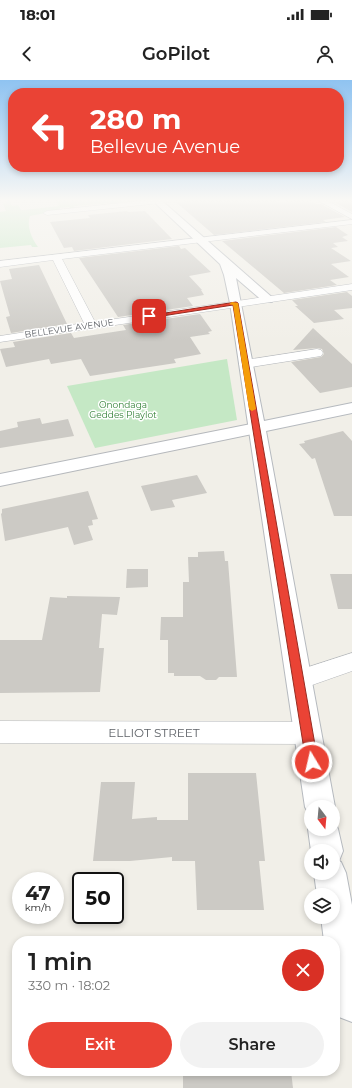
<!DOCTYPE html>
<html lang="en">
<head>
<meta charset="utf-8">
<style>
	:root { --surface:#fff; --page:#f2f2f2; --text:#222; --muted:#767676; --accent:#ea4335 }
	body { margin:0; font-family:Montserrat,sans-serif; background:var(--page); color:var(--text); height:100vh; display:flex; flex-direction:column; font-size:15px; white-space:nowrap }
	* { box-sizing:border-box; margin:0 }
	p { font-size:13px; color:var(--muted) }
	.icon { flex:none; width:22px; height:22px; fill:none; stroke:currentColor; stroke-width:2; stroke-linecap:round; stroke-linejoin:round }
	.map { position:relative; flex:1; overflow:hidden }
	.panel { position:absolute; left:12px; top:856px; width:328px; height:140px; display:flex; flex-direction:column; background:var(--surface); border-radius:16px; box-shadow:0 2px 6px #0003 }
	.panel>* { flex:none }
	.banner { position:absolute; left:8px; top:8px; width:336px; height:84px; border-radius:16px; box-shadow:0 2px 6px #0003; background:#ea4335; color:#fff; overflow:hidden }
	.needle { width:26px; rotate:164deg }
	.tools { position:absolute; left:304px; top:720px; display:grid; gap:8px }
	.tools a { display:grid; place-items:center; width:36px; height:36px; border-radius:50%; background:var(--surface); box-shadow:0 2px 6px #0003; font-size:20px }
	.speed { position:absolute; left:12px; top:792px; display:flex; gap:8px; font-size:20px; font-weight:700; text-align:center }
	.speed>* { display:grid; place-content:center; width:52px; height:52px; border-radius:50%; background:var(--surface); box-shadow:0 2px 6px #0003; line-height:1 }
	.speed small { font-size:10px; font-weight:400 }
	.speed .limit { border:2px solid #111; border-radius:6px; background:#fff; color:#111 }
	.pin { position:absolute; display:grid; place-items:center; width:34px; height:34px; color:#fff; margin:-17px; border-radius:8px; box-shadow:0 2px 6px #0006 }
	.me { position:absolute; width:44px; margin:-22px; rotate:351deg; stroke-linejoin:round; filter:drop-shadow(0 0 3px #0008) }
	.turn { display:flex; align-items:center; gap:14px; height:84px; padding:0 16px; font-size:18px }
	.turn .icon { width:52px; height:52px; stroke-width:2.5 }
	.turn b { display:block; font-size:28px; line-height:34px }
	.round { display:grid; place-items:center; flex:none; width:42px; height:42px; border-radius:21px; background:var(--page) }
	.head { display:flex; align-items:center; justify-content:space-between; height:68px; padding:0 16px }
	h1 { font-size:24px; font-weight:600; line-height:30px }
	.button { display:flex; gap:8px; margin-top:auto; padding:8px 16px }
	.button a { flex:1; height:46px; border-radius:24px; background:var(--accent); color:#fff; font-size:16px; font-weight:600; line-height:46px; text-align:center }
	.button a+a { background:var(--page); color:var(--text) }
	.status { display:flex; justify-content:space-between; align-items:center; height:28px; padding:0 20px; background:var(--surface); direction:ltr }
	.status svg { height:11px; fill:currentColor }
	header { display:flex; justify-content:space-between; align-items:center; height:52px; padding:0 16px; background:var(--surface); font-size:18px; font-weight:600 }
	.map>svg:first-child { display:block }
	.green { fill:#c5e8c5 }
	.building { fill:#cccac5 }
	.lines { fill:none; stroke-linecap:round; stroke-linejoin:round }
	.minor-casing { stroke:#b5b8bc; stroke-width:1 }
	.tertiary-casing { stroke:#b5b8bc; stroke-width:2 }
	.secondary-casing { stroke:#b6babf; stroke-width:2 }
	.minor { fill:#fff; fill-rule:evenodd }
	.tertiary { fill:#fff; fill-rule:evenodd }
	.secondary { fill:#fff; fill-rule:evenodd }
	.route { fill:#ea4335; stroke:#982c22 }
	.slow { fill:#f59e0b }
	.labels { text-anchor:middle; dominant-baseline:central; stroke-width:3; stroke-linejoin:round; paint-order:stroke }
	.far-street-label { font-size:9px; fill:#5f6368; stroke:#fff }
	.far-park-label { font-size:9px; fill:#348238; stroke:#fff }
	.near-street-label { font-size:12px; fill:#5f6368; stroke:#fff }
</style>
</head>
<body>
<div class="status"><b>18:01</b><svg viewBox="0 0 49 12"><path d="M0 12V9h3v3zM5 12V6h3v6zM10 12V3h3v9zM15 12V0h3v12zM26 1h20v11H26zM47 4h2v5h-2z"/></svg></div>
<header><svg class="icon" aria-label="back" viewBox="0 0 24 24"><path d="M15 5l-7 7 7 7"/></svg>GoPilot<svg class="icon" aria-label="person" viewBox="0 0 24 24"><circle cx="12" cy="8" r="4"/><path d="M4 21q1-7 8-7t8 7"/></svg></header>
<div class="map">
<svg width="352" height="1008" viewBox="0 0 352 1008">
	<rect width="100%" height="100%" fill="#f1efe8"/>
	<g class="green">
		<path d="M 5,120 L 9,120 L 12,126 L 18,125 L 21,130 L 24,130 L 59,126 L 55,120 L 147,121 L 114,123 L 115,125 L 109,125 L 107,123 L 74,126 L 75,129 L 71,129 L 69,127 L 60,128 L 60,130 L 30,136 C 26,146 32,159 38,167 L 32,167 L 31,165 L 0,168 L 0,132 L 6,131 L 3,124 L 6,123 Z"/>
		<path d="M 227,279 L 237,340 L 95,368 L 67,306 Z"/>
	</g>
	<g class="building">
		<path d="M 198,120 L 276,120 L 279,122 L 302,120 L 304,122 L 310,121 L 316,124 L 321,124 L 345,137 L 323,140 L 326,142 L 214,155 L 176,122 Z"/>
		<path d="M 352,120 L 352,132 L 334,122 Z"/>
		<path d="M 127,131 L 128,132 L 145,131 L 172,159 L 74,171 L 72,167 L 64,168 L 50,142 L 90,138 L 88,135 Z"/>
		<path d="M 336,147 L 348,155 L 342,157 L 348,161 L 333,163 L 338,167 L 331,168 L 351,181 L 331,184 L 349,197 L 330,200 L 337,205 L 284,213 L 222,161 Z"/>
		<path d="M 179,166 L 181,169 L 185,168 L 211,192 L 189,196 L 202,210 L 201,210 L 204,215 L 187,218 L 193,226 L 118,237 L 79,178 Z"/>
		<path d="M 39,185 L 67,244 L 11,253 L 6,237 L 10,236 L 0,201 L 12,199 L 9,189 Z"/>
		<path d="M 347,212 L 352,216 L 352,228 L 334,230 L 344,239 L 314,243 L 295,226 L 298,226 L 292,220 Z"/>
		<path d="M 200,234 L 212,251 L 208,252 L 210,254 L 190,257 L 201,274 L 174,279 L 176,283 L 90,296 L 81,279 L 51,284 L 49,279 L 6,287 L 0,269 L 15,267 L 13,262 L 71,253 L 74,258 L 126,250 L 123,245 Z"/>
		<path d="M 313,248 L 352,284 L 352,307 L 320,313 L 291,282 L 321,277 L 324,274 L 322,269 L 317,268 L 293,270 Z"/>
		<path d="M 40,338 L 42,344 L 68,339 L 74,356 L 0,368 L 0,351 L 18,347 L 17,342 Z"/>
		<path d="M 343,351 L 352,361 L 352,436 L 334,436 L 315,378 L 312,379 L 299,364 L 305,363 L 304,361 Z"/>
		<path d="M 197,395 L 207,413 L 172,420 L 175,427 L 151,431 L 141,406 Z"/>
		<path d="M 88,411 L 98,439 L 92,440 L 93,445 L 88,446 L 93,460 L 74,465 L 68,447 L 5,461 L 1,434 L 2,433 L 2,429 Z"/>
		<path d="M 224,471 L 225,481 L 228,481 L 237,597 L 219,597 L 216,600 L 206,600 L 200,596 L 174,596 L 174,593 L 168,593 L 168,560 L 160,560 L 161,537 L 183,537 L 183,502 L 189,502 L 188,477 L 198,477 L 198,472 Z"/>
		<path d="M 127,489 L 148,489 L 148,507 L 126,508 Z"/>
		<path d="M 330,494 L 352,494 L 352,529 L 338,529 Z"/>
		<path d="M 67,516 L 120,517 L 117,535 L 102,534 L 99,568 L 104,568 L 100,612 L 0,613 L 0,560 L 42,560 L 50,517 L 67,518 Z"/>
		<path d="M 188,693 L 256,693 L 265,781 L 259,781 L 264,830 L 197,830 L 195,781 L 172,781 L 172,777 L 130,781 L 93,781 L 101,702 L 135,702 L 132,739 L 157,737 L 157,740 L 188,740 Z"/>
		<path d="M 183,991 L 291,991 L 293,1008 L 183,1008 Z"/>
	</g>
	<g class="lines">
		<g class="minor-casing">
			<g id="minor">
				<path d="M 149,120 L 174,120 L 170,122 L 47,135 L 43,133 L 47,131 Z"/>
				<path d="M 317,120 L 326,120 L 352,134 L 352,139 Z"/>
				<path d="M 352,140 L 352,144 L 62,179 L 95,242 L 352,204 L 352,210 L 0,262 L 0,256 L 84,243 L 53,180 L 0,187 L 0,181 Z"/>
				<path d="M 317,269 L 321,270 L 323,273 L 321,276 L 245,288 L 241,287 L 239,284 L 241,281 L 245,280 Z"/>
				<path d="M 352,573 L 352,591 L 298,610 L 290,607 L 287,600 L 290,593 Z"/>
				<path d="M 0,641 L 307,642 L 315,645 L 319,653 L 315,661 L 307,664 L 0,663 Z"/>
			</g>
		</g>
		<g class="tertiary-casing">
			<path id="tertiary" d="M 256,343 L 262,344 L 264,348 L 262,352 L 0,406 L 0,394 Z"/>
		</g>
		<g class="secondary-casing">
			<g id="secondary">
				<path d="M 152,120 L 161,120 L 274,219 L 272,222 L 264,222 L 236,198 L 264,341 L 352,323 L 352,333 L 266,351 L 335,727 L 333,732 L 333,727 L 311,727 L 311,738 L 305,727 L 230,223 L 224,195 L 220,184 Z"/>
				<path d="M 333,738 L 338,749 L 343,771 L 339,781 L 341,782 L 346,793 L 352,825 L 352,942 L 339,937 L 335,927 L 335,861 L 324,861 L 321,837 L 333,837 L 333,815 L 317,815 L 314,793 L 333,793 L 333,771 L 311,771 L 308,749 L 311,741 L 311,749 L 333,749 Z"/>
			</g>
		</g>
		<use href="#minor" class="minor"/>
		<use href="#tertiary" class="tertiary"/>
		<use href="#secondary" class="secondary"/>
	</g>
	<linearGradient id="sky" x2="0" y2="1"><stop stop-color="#8fc3f1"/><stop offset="0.46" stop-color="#f9f8f5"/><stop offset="1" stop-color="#f9f8f5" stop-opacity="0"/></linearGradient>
	<rect width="352" height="261" fill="url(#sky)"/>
	<path class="route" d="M 236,222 L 238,223 L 318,682 L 316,687 L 312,688 L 308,687 L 306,682 L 233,225 L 149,238 L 146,236 Z"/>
	<path class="slow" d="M 232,222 L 238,223 L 256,329 L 252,331 L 249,329 L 233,225 L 229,224 Z"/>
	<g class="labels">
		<g class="far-street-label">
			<text transform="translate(69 248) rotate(-8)">BELLEVUE AVENUE</text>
		</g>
		<g class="far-park-label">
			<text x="123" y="324">Onondaga<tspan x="123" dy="10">Geddes Playlot</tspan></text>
		</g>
		<g class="near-street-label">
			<text x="154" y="652">ELLIOT STREET</text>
		</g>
	</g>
</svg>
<div class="tools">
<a><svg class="needle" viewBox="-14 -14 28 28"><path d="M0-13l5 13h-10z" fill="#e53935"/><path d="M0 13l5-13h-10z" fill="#767676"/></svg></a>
<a><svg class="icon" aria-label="sound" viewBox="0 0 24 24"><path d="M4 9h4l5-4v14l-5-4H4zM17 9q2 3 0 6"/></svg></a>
<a><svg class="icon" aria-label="layers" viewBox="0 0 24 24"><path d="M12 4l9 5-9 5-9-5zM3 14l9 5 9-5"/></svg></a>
</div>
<div class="speed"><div>47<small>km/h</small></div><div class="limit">50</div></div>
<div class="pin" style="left:149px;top:236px;background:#d93025"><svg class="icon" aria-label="arrive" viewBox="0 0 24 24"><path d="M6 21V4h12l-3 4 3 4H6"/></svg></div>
<svg class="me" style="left:312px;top:682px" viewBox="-20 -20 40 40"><circle r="17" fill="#ea4335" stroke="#fff" stroke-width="3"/><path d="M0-11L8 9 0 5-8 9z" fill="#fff"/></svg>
<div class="banner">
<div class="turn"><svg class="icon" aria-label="left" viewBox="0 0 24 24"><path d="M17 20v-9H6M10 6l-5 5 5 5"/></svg><div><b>280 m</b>Bellevue Avenue</div></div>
</div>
<section class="panel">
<div class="head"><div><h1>1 min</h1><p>330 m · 18:02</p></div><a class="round" style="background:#d93025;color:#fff"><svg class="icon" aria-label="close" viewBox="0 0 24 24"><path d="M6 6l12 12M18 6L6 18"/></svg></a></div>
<div class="button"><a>Exit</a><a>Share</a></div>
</section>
</div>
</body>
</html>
